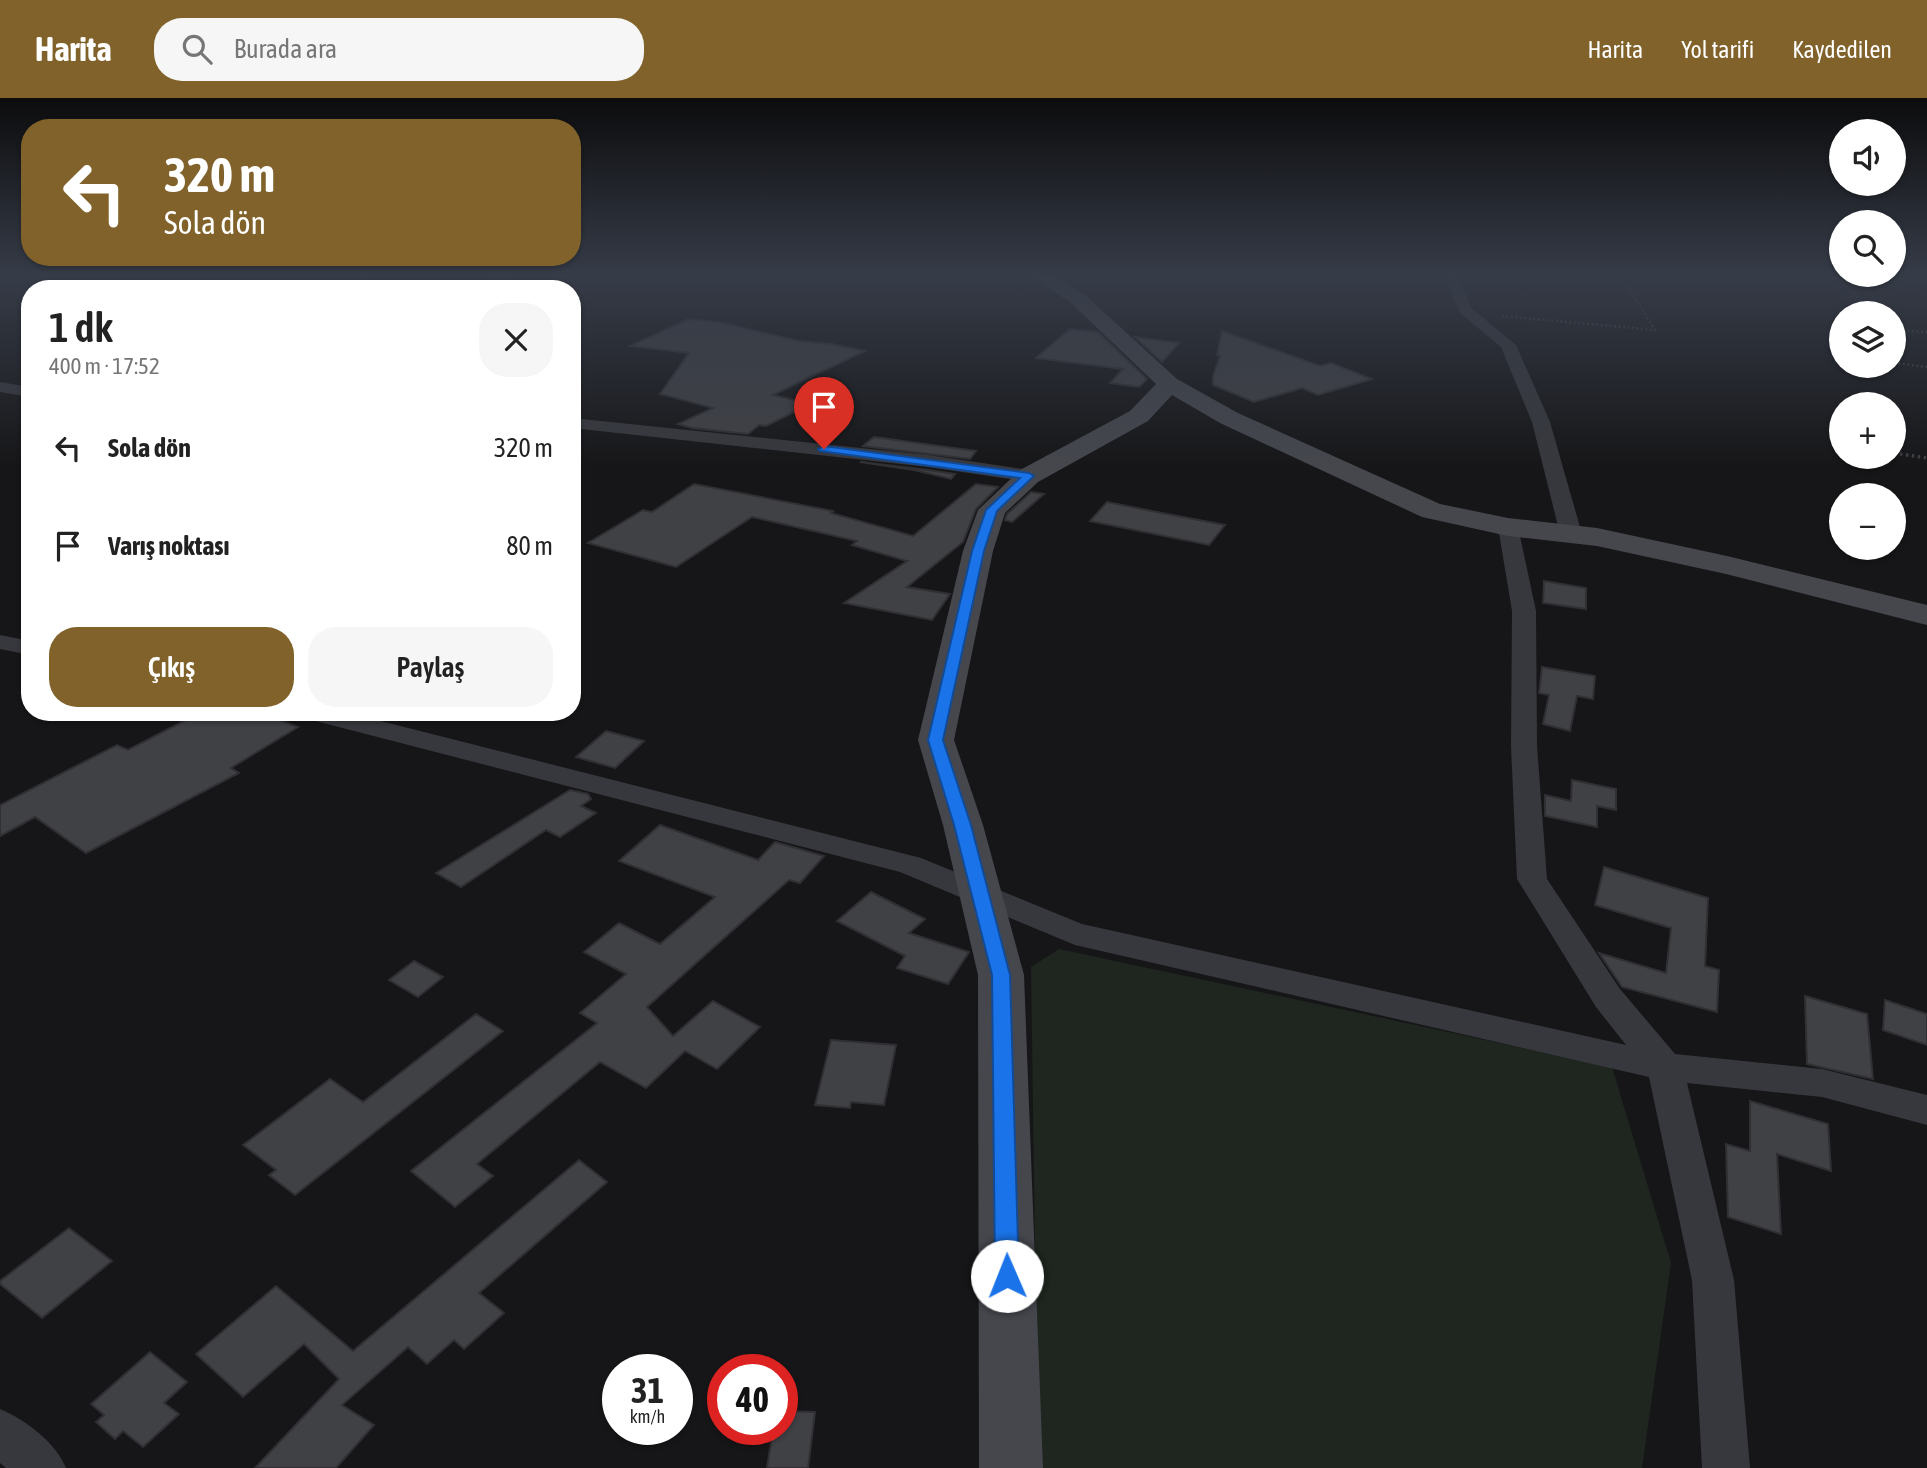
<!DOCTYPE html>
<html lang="tr">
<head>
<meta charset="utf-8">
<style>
	:root { --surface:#fff; --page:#f6f6f6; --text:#222; --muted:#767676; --accent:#80622a }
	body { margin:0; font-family:"Asap Condensed",sans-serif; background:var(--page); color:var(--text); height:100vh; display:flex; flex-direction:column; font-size:26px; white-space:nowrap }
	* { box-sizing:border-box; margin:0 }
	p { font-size:23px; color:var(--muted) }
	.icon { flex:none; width:38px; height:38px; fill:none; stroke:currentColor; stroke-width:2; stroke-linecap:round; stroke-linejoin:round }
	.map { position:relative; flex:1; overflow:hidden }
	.details { position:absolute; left:21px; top:182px; width:560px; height:441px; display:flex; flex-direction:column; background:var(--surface); border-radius:28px; box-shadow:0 2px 5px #0004 }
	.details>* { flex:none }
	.banner { position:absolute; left:21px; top:21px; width:560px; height:147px; border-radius:28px; box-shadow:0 2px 5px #0004; background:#80622a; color:#fff; overflow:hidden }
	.tools { position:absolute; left:1829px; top:21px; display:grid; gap:14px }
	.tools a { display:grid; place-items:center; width:77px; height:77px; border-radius:50%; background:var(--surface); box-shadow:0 2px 5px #0004; font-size:35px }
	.speed { position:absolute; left:602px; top:1256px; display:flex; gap:14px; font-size:35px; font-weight:700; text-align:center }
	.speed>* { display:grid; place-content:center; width:91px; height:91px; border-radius:50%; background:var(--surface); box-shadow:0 2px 5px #0004; line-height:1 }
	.speed small { font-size:18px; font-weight:400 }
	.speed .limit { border:10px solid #d22; background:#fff; color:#111 }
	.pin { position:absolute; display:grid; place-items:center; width:60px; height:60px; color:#fff; margin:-72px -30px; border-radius:50% 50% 50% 0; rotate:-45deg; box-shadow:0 0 7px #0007 }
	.pin .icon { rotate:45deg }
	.me { position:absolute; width:77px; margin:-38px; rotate:359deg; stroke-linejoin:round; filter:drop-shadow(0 0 5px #0008) }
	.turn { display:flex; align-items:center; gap:24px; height:147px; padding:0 28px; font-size:32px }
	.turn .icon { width:91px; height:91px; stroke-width:2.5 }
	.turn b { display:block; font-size:49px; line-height:60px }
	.round { display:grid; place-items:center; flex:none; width:74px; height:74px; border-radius:28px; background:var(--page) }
	.headline { display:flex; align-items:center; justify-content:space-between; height:119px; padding:0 28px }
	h1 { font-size:42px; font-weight:600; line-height:52px }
	.cta { display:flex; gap:14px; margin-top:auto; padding:14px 28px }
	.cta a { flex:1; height:80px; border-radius:28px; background:var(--accent); color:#fff; font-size:28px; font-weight:600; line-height:80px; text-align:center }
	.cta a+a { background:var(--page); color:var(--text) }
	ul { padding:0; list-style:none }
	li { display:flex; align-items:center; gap:21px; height:98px; padding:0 28px }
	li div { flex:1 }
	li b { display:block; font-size:26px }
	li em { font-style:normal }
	header { display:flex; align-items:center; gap:42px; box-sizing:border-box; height:98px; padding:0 35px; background:var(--accent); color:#fff }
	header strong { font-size:33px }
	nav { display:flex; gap:38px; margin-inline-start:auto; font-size:24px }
	.search { width:490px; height:63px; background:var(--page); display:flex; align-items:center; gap:18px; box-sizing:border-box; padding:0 24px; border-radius:28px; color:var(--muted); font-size:26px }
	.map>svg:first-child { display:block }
	.green { fill:#1e261f }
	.building { fill:#404145; stroke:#303034; stroke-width:2 }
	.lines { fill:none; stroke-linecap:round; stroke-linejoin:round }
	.path-far1 { stroke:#3d3f44; stroke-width:2.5; stroke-dasharray:2 2.5; stroke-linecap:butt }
	.path { stroke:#3d3f44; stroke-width:3.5; stroke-dasharray:2.5 3.5; stroke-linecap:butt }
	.street { fill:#37383d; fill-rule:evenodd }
	.secondary { fill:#45474d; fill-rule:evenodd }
	.route { fill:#1a73e8; stroke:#114b97; stroke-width:2 }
</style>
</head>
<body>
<header>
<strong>Harita</strong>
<div class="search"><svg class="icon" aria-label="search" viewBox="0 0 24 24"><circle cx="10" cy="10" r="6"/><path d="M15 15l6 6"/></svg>Burada ara</div>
<nav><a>Harita</a><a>Yol tarifi</a><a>Kaydedilen</a></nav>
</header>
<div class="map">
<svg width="1927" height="1370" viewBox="0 0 1927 1370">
	<rect width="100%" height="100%" fill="#161618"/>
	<path class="green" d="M 1059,851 L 1612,969 L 1671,1165 L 1642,1370 L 1042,1370 L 1038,1363 L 1031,869 Z"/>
	<g class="building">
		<path d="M 689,221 L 723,225 L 799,243 L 832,246 L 865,253 L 773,297 L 810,306 L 766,328 L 759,327 L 748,336 L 692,330 L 678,326 L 713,310 L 660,296 L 689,255 L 630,248 Z"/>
		<path d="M 1070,231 L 1098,234 L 1147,281 L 1139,289 L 1110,285 L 1123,271 L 1036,260 Z"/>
		<path d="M 1222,233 L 1320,268 L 1331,265 L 1372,281 L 1318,297 L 1302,290 L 1254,304 L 1213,287 L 1213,278 L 1220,258 L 1217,257 Z"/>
		<path d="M 1135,239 L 1179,245 L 1162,264 Z"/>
		<path d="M 874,339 L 976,353 L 970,361 L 863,348 Z"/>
		<path d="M 860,364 L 928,372 L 955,376 L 951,381 L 914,372 Z"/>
		<path d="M 694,386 L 833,413 L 831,415 L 913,438 L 976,386 L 998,389 L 976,411 L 963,444 L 907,489 L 950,496 L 932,522 L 844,505 L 907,463 L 852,447 L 857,443 L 752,419 L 676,469 L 588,445 L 643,412 L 652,414 Z"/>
		<path d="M 1031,394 L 1044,396 L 1012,424 L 1005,422 L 1007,416 Z"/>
		<path d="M 1107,404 L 1162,415 L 1225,427 L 1209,447 L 1090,423 Z"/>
		<path d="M 1544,483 L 1586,490 L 1586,511 L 1543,505 Z"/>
		<path d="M 1542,569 L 1595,578 L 1593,601 L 1577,598 L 1570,633 L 1543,626 L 1549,597 L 1539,595 Z"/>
		<path d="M 201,614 L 258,614 L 298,629 L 231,670 L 239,675 L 86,755 L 35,719 L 0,738 L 0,707 L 117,647 L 128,652 Z"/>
		<path d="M 606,633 L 644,643 L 615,670 L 576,659 Z"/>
		<path d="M 1572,682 L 1616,691 L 1616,712 L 1597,708 L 1597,729 L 1545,718 L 1545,697 L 1571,703 Z"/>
		<path d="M 570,692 L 588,696 L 591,701 L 581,708 L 596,715 L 560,739 L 546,732 L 461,789 L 436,775 Z"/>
		<path d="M 660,727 L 758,762 L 775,744 L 824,758 L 800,785 L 789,782 L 647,909 L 673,938 L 713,903 L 760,929 L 717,971 L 685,953 L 646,990 L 600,964 L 477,1066 L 493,1078 L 455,1109 L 411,1073 L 597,925 L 580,915 L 626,876 L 584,854 L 619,825 L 660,846 L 715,799 L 619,763 Z"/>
		<path d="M 1604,769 L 1708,800 L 1705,868 L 1719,872 L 1717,914 L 1622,889 L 1599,855 L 1666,875 L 1671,830 L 1595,807 Z"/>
		<path d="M 871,794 L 925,821 L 909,835 L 969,854 L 948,886 L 897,870 L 905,858 L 837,823 Z"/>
		<path d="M 414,863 L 443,879 L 418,899 L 389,882 Z"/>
		<path d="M 1805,898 L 1867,916 L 1873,981 L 1807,966 Z"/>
		<path d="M 1885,902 L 1927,916 L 1927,947 L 1883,932 Z"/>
		<path d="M 476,916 L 503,933 L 295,1097 L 269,1077 L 276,1072 L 243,1047 L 330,981 L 363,1004 Z"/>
		<path d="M 831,942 L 896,947 L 884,1007 L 851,1004 L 850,1010 L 815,1007 Z"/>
		<path d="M 1750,1003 L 1828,1026 L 1831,1073 L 1777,1056 L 1781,1136 L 1728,1119 L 1726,1046 L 1750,1053 Z"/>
		<path d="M 579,1062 L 607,1084 L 479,1195 L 504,1215 L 464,1251 L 454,1242 L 427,1266 L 408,1249 L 342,1307 L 374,1327 L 336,1370 L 255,1370 L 339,1281 L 304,1246 L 243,1299 L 196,1256 L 276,1188 L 353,1253 Z"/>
		<path d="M 69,1130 L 112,1163 L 42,1220 L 0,1186 L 0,1183 Z"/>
		<path d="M 150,1254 L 187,1284 L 164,1305 L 179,1316 L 143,1349 L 123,1333 L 115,1341 L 96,1324 L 104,1317 L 91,1306 Z"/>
		<path d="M 782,1313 L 815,1314 L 808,1370 L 767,1370 L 773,1332 L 782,1332 Z"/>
	</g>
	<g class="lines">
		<g class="path-far1">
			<path d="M 1832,178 L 1842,184 L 1874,215"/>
			<path d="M 1502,218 L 1655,232 L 1621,178"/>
			<path d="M 1894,232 L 1927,234"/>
			<path d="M 1894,265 L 1927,269"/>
		</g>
		<path class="path" d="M 1894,355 L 1927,360"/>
		<g class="street">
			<path d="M 496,178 L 518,178 L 484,191 L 462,191 Z"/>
			<path d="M 1444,178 L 1458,178 L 1471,210 L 1516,247 L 1550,324 L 1582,436 L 1578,440 L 1564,440 L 1560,436 L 1532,324 L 1501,249 L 1460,215 Z"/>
			<path d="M 364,180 L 404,187 L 411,191 L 379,191 L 359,187 L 359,181 Z"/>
			<path d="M 0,284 L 30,289 L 30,299 L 0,294 Z"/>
			<path d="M 572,320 L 928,357 L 1029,372 L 1039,378 L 1029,384 L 928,369 L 572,330 Z"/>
			<path d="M 1508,423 L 1515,425 L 1518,429 L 1536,513 L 1537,648 L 1547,781 L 1620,891 L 1675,956 L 1822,971 L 1927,997 L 1927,1027 L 1822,999 L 1687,985 L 1734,1182 L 1750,1370 L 1702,1370 L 1692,1182 L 1649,979 L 1075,847 L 900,774 L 304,620 L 300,614 L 345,614 L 921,760 L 1082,826 L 1626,947 L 1596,909 L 1517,781 L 1511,648 L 1512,513 L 1498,429 L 1501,425 Z"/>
			<path d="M 0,537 L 30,543 L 30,557 L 0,551 Z"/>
			<path d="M 0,1311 C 26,1322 55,1344 66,1370 L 6,1370 L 0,1365 Z"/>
		</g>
		<path class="secondary" d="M 1030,178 L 1053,178 L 1084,196 L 1177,281 L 1238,315 L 1440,406 L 1508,420 L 1597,430 L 1727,458 L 1927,507 L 1927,527 L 1726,476 L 1597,448 L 1508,438 L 1422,419 L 1220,325 L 1172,297 L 1148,323 L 1038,384 L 1005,415 L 993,453 L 954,642 L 983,727 L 1024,877 L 1043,1370 L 979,1370 L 978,877 L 943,727 L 918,642 L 963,453 L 978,412 L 1020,372 L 1130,313 L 1156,286 L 1070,204 Z"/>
	</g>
	<linearGradient id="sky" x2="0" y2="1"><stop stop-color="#0c0c0d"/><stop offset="0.48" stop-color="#363c48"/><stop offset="1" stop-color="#363c48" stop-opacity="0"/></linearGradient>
	<rect width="1927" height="370" fill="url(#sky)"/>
	<path class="route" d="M 824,348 L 1029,375 L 1034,378 L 997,413 L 984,453 L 943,642 L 971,727 L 1010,877 L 1019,1178 L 1016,1186 L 1007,1189 L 999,1186 L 995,1178 L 992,877 L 954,727 L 928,642 L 972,453 L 986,412 L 1020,380 L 820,353 L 818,351 Z"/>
</svg>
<div class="tools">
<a><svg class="icon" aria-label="sound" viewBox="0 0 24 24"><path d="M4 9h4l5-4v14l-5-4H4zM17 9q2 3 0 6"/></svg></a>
<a><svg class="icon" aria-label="search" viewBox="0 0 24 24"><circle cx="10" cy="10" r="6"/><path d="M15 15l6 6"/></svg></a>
<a><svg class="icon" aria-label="layers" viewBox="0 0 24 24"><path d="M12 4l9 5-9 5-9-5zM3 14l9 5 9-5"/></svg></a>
<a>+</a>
<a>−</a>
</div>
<div class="speed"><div>31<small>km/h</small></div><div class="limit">40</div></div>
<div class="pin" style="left:824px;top:351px;background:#d93025"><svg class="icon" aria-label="arrive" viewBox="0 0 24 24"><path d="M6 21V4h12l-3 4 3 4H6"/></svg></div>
<svg class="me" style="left:1007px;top:1178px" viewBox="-20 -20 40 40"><circle r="19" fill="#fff"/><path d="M0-13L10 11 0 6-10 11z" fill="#1a73e8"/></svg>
<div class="banner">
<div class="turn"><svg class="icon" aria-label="left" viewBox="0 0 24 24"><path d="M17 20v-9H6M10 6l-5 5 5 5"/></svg><div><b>320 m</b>Sola dön</div></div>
</div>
<section class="details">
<div class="headline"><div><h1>1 dk</h1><p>400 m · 17:52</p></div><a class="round"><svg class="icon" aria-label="close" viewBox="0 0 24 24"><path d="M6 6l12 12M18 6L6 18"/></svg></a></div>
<ul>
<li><svg class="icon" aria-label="left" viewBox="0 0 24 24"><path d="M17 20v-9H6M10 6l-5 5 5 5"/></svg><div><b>Sola dön</b></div><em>320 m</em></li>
<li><svg class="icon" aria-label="arrive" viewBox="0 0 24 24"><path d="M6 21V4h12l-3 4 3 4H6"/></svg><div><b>Varış noktası</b></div><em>80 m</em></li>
</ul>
<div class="cta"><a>Çıkış</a><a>Paylaş</a></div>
</section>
</div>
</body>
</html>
